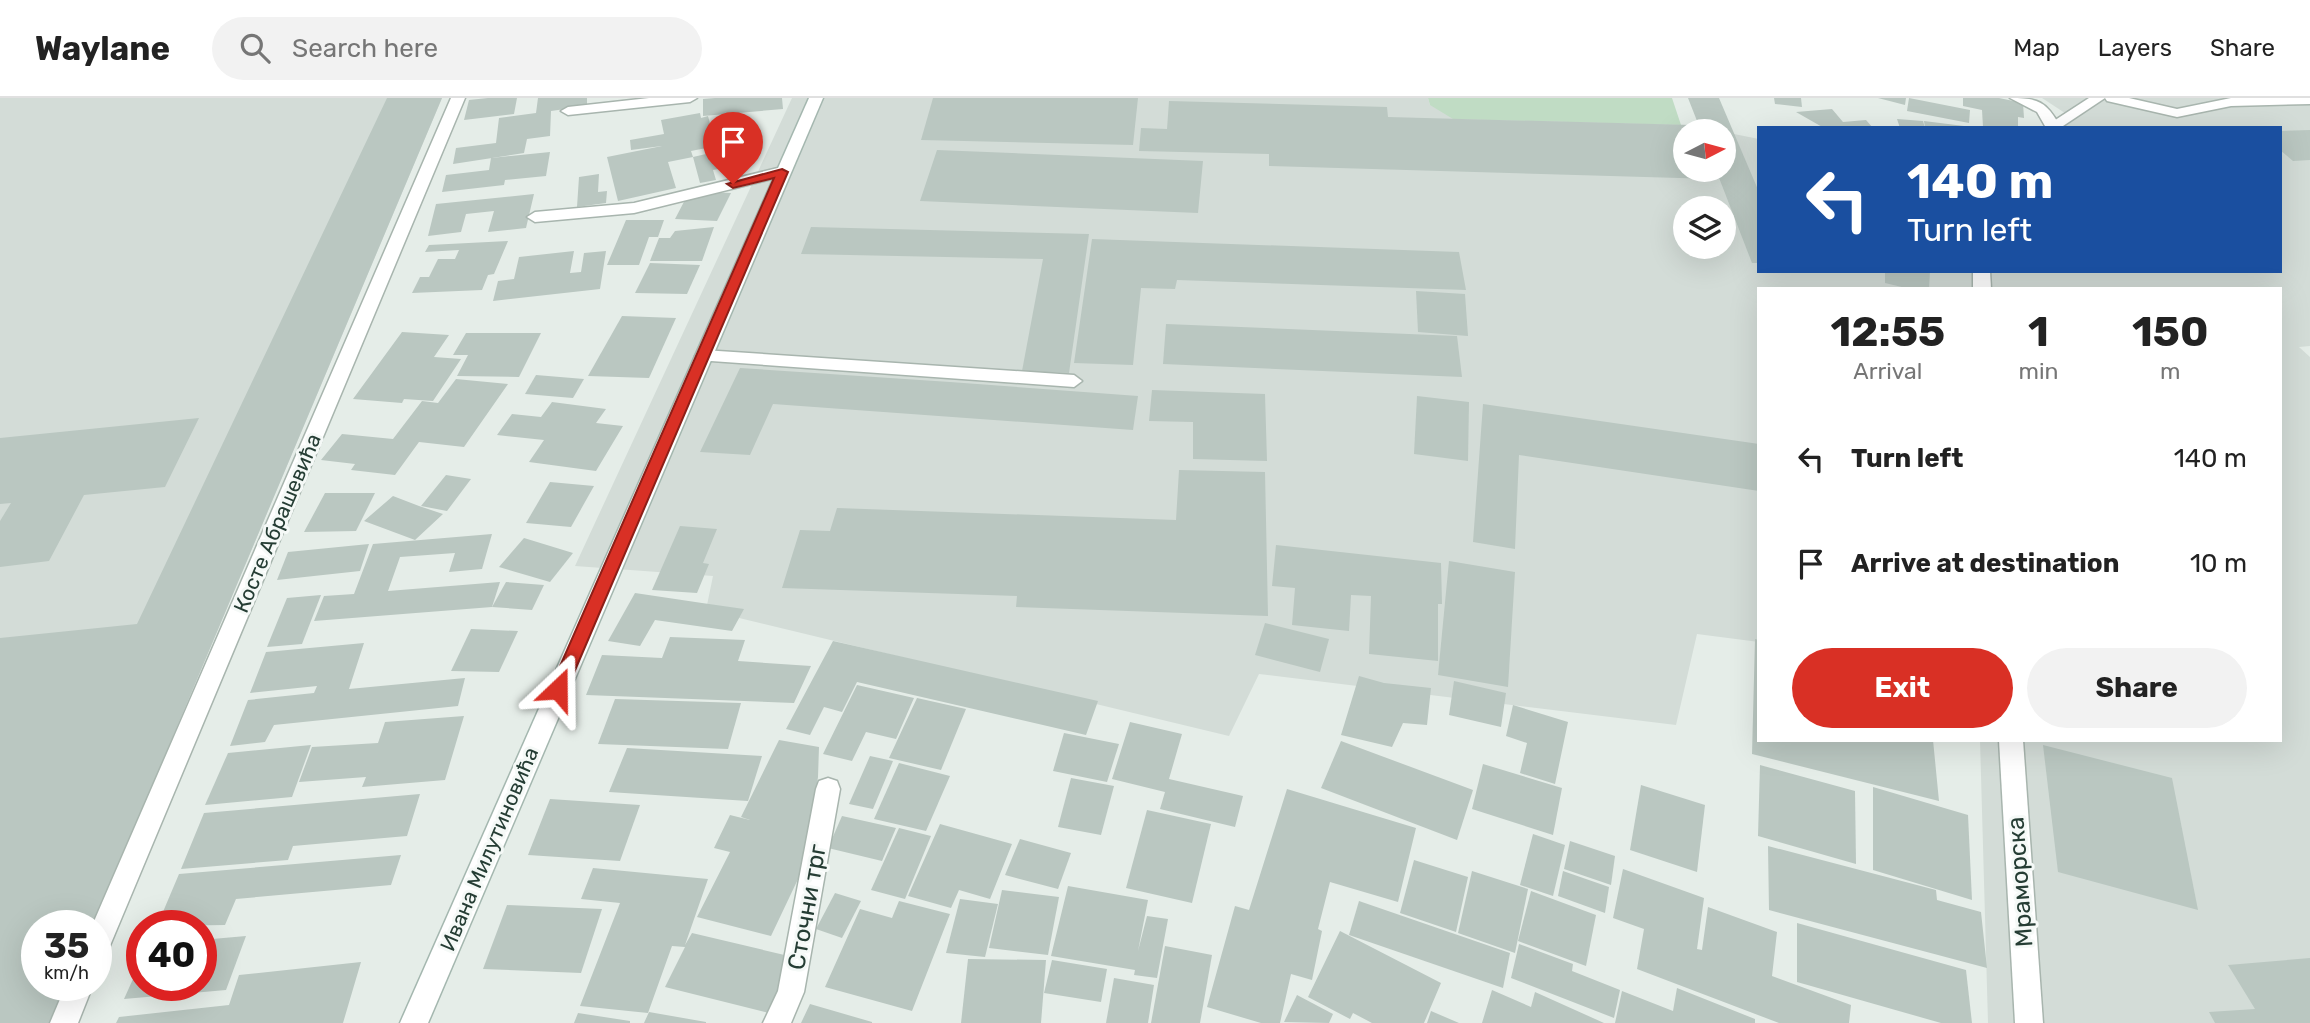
<!DOCTYPE html>
<html lang="en">
<head>
<meta charset="utf-8">
<style>
	:root { --surface:#fff; --page:#f2f2f2; --text:#222; --muted:#767676; --line:#e0e0e0; --accent:#d93025 }
	body { margin:0; font-family:Rubik,sans-serif; background:var(--page); color:var(--text); height:100vh; display:flex; flex-direction:column; font-size:26px; white-space:nowrap }
	* { box-sizing:border-box; margin:0 }
	p { font-size:23px; color:var(--muted) }
	.icon { flex:none; width:38px; height:38px; fill:none; stroke:currentColor; stroke-width:2; stroke-linecap:round; stroke-linejoin:round }
	.map { position:relative; flex:1; overflow:hidden }
	.panel { position:absolute; left:1757px; top:189px; width:525px; height:455px; display:flex; flex-direction:column; background:var(--surface); border-radius:0px; box-shadow:0 7px 28px #0002 }
	.panel>* { flex:none }
	.banner { position:absolute; left:1757px; top:28px; width:525px; height:147px; border-radius:0px; box-shadow:0 7px 28px #0002; background:#1a4fa0; color:#fff; overflow:hidden }
	.needle { width:46px; rotate:84deg }
	.fabs { position:absolute; left:1673px; top:21px; display:grid; gap:14px }
	.fabs a { display:grid; place-items:center; width:63px; height:63px; border-radius:50%; background:var(--surface); box-shadow:0 7px 28px #0002; font-size:35px }
	.speed { position:absolute; left:21px; top:812px; display:flex; gap:14px; font-size:35px; font-weight:700; text-align:center }
	.speed>* { display:grid; place-content:center; width:91px; height:91px; border-radius:50%; background:var(--surface); box-shadow:0 7px 28px #0002; line-height:1 }
	.speed small { font-size:18px; font-weight:400 }
	.speed .limit { border:10px solid #d22; background:#fff; color:#111 }
	.pin { position:absolute; display:grid; place-items:center; width:60px; height:60px; color:#fff; margin:-72px -30px; border-radius:50% 50% 50% 0; rotate:-45deg; box-shadow:0 0 7px #0007 }
	.pin .icon { rotate:45deg }
	.me { position:absolute; width:77px; margin:-38px; rotate:23deg; stroke-linejoin:round; filter:drop-shadow(0 0 5px #0008) }
	.turn { display:flex; align-items:center; gap:24px; height:147px; padding:0 35px; font-size:32px }
	.turn .icon { width:91px; height:91px; stroke-width:2.5 }
	.turn b { display:block; font-size:49px; line-height:60px }
	.eta { display:flex; justify-content:space-evenly; align-items:center; height:119px; text-align:center }
	.eta b { font-size:42px; font-weight:700; line-height:49px }
	.primary-button { display:flex; gap:14px; margin-top:auto; padding:14px 35px }
	.primary-button a { flex:1; height:80px; border-radius:42px; background:var(--accent); color:#fff; font-size:28px; font-weight:700; line-height:80px; text-align:center }
	.primary-button a+a { background:var(--page); color:var(--text) }
	ul { padding:0; list-style:none }
	li { display:flex; align-items:center; gap:21px; height:105px; padding:0 35px }
	li div { flex:1 }
	li b { display:block; font-size:26px }
	li em { font-style:normal }
	header { display:flex; align-items:center; gap:42px; box-sizing:border-box; height:98px; padding:0 35px; background:var(--surface); border-bottom:2px solid var(--line) }
	header strong { font-size:33px }
	nav { display:flex; gap:38px; margin-inline-start:auto; font-size:24px }
	.search { width:490px; height:63px; background:var(--page); display:flex; align-items:center; gap:18px; box-sizing:border-box; padding:0 24px; border-radius:38px; color:var(--muted); font-size:26px }
	.map>svg:first-child { display:block }
	.built { fill:#d3dcd7; fill-rule:evenodd }
	.green { fill:#c0dcc4 }
	.building { fill:#bac7c1 }
	.lines { fill:none; stroke-linecap:round; stroke-linejoin:round }
	.lane-casing { stroke:#a8b5ae; stroke-width:3 }
	.street-casing { stroke:#a8b5ae; stroke-width:3 }
	.secondary-casing { stroke:#a4b7af; stroke-width:3 }
	.lane { fill:#fff; fill-rule:evenodd }
	.street { fill:#fff; fill-rule:evenodd }
	.secondary { fill:#fff; fill-rule:evenodd }
	.route { fill:#d93025; stroke:#8d1f18; stroke-width:2 }
	.labels { text-anchor:middle; dominant-baseline:central; stroke-width:6; stroke-linejoin:round; paint-order:stroke }
	.street-label { font-size:21px; fill:#253d34; stroke:#f5f9f7 }
	.near-street-label { font-size:24px; fill:#253d34; stroke:#f5f9f7 }
</style>
</head>
<body>
<header>
<strong>Waylane</strong>
<div class="search"><svg class="icon" aria-label="search" viewBox="0 0 24 24"><circle cx="10" cy="10" r="6"/><path d="M15 15l6 6"/></svg>Search here</div>
<nav><a>Map</a><a>Layers</a><a>Share</a></nav>
</header>
<div class="map">
<svg width="2310" height="925" viewBox="0 0 2310 925">
	<rect width="100%" height="100%" fill="#e5ede8"/>
	<g class="built">
		<path d="M 0,0 L 442,0 L 93,828 L 37,828 L 0,925 Z"/>
		<path d="M 792,0 L 1428,0 L 1430,7 L 1681,27 L 1717,33 L 1685,33 L 1685,72 L 1724,72 L 1724,34 L 1759,41 L 1759,173 L 2280,173 L 2280,30 L 2061,30 L 2068,17 L 2042,0 L 2310,0 L 2310,248 L 2299,249 L 2310,259 L 2310,925 L 1988,925 L 1980,642 L 2280,642 L 2280,191 L 1759,191 L 1759,544 L 1697,536 L 1676,627 L 1259,576 L 1229,638 L 706,512 L 713,478 L 575,468 ZM 1685,110 L 1724,110 L 1724,149 L 1685,149 Z"/>
	</g>
	<path class="green" d="M 1428,0 L 1672,0 L 1681,27 L 1453,21 L 1430,7 Z"/>
	<g class="building">
		<path d="M 387,0 L 442,0 L 93,828 L 37,828 L 37,887 L 68,887 L 52,925 L 0,925 L 0,540 L 137,526 Z"/>
		<path d="M 488,0 L 517,0 L 514,16 L 464,22 L 469,2 Z"/>
		<path d="M 538,0 L 587,0 L 587,8 L 551,13 L 550,38 L 527,41 L 524,55 L 453,66 L 456,50 L 496,45 L 499,20 L 536,15 Z"/>
		<path d="M 715,0 L 782,0 L 783,11 L 703,18 L 703,1 Z"/>
		<path d="M 933,0 L 1138,0 L 1133,47 L 921,42 Z"/>
		<path d="M 1688,0 L 1719,0 L 1759,94 L 1759,165 L 1752,165 L 1716,72 L 1724,72 L 1724,33 L 1701,33 Z"/>
		<path d="M 1774,0 L 1801,0 L 1802,9 L 1775,6 Z"/>
		<path d="M 1878,0 L 1906,0 L 1905,7 Z"/>
		<path d="M 1909,0 L 1970,12 L 1969,25 L 1907,13 Z"/>
		<path d="M 1963,0 L 1999,0 L 2023,5 L 2024,20 L 2018,19 L 2018,30 L 1983,29 L 1982,12 L 1963,8 Z"/>
		<path d="M 1169,3 L 1387,9 L 1388,19 L 1692,27 L 1694,33 L 1685,33 L 1685,72 L 1710,72 L 1714,81 L 1269,68 L 1269,56 L 1139,53 L 1141,30 L 1167,31 Z"/>
		<path d="M 1832,11 L 1843,24 L 1866,22 L 1873,30 L 1824,30 L 1796,14 Z"/>
		<path d="M 700,15 L 701,20 L 708,18 L 713,37 L 738,32 L 742,43 L 691,53 L 693,59 L 668,64 L 676,90 L 618,103 L 607,59 L 662,48 L 631,52 L 630,42 L 664,36 L 661,22 Z"/>
		<path d="M 1897,21 L 1923,23 L 1925,30 L 1900,30 Z"/>
		<path d="M 1924,23 L 1964,28 L 1964,30 L 1925,30 Z"/>
		<path d="M 2310,32 L 2310,62 L 2293,63 L 2280,52 L 2280,33 Z"/>
		<path d="M 937,52 L 1203,63 L 1198,115 L 920,103 Z"/>
		<path d="M 719,53 L 724,70 L 713,72 L 716,82 L 700,85 L 693,59 Z"/>
		<path d="M 550,54 L 546,78 L 505,82 L 504,87 L 442,94 L 446,77 L 489,72 L 491,60 Z"/>
		<path d="M 599,76 L 598,94 L 607,93 L 606,105 L 577,109 L 579,79 Z"/>
		<path d="M 705,94 L 731,95 L 717,123 L 675,121 L 687,98 L 702,99 Z"/>
		<path d="M 534,96 L 526,130 L 488,134 L 494,113 L 466,116 L 461,134 L 428,138 L 436,106 Z"/>
		<path d="M 626,122 L 664,122 L 658,139 L 649,139 L 639,167 L 607,167 Z"/>
		<path d="M 714,129 L 702,163 L 650,163 L 659,140 L 670,140 L 675,133 Z"/>
		<path d="M 811,129 L 1089,136 L 1069,275 L 1022,273 L 1043,161 L 801,156 Z"/>
		<path d="M 1092,141 L 1459,154 L 1466,192 L 1177,182 L 1175,191 L 1141,190 L 1133,267 L 1074,265 Z"/>
		<path d="M 508,143 L 494,176 L 488,177 L 482,192 L 412,195 L 420,179 L 429,179 L 438,161 L 455,161 L 459,152 L 425,154 L 429,147 Z"/>
		<path d="M 574,153 L 570,175 L 581,174 L 584,155 L 606,153 L 600,191 L 493,203 L 498,183 L 514,181 L 519,159 Z"/>
		<path d="M 650,165 L 700,167 L 687,196 L 635,195 Z"/>
		<path d="M 1885,173 L 1930,173 L 1929,191 L 1910,191 L 1885,185 Z"/>
		<path d="M 1416,193 L 1465,196 L 1468,238 L 1418,234 Z"/>
		<path d="M 622,218 L 676,220 L 649,280 L 588,278 Z"/>
		<path d="M 1166,226 L 1457,238 L 1462,279 L 1163,266 Z"/>
		<path d="M 402,234 L 449,237 L 434,259 L 461,261 L 433,303 L 404,301 L 402,305 L 353,301 Z"/>
		<path d="M 466,235 L 541,235 L 519,279 L 457,278 L 468,257 L 453,257 Z"/>
		<path d="M 740,270 L 950,284 L 1138,298 L 1133,332 L 773,306 L 750,357 L 700,354 Z"/>
		<path d="M 536,277 L 584,281 L 573,300 L 525,296 Z"/>
		<path d="M 456,281 L 508,286 L 464,349 L 419,344 L 395,377 L 351,372 L 355,366 L 321,362 L 342,336 L 393,341 L 422,303 L 438,305 Z"/>
		<path d="M 1152,292 L 1265,296 L 1267,363 L 1193,361 L 1193,324 L 1149,323 Z"/>
		<path d="M 1417,298 L 1469,304 L 1468,363 L 1414,356 Z"/>
		<path d="M 552,304 L 606,311 L 596,325 L 623,328 L 596,373 L 529,364 L 544,342 L 497,337 L 512,316 L 541,319 Z"/>
		<path d="M 1483,306 L 1759,346 L 1759,393 L 1519,357 L 1515,451 L 1473,444 Z"/>
		<path d="M 199,320 L 165,389 L 84,397 L 49,463 L 0,469 L 0,423 L 11,405 L 0,406 L 0,340 Z"/>
		<path d="M 1179,372 L 1265,374 L 1268,518 L 1016,509 L 1017,498 L 782,490 L 800,432 L 830,433 L 837,410 L 1176,422 Z"/>
		<path d="M 446,377 L 471,381 L 447,413 L 421,408 Z"/>
		<path d="M 550,384 L 594,388 L 571,429 L 526,425 Z"/>
		<path d="M 325,395 L 375,395 L 356,433 L 304,434 Z"/>
		<path d="M 393,398 L 419,408 L 443,416 L 415,442 L 364,423 Z"/>
		<path d="M 680,428 L 717,431 L 703,465 L 709,466 L 697,495 L 652,492 Z"/>
		<path d="M 492,436 L 482,471 L 449,474 L 455,455 L 400,459 L 388,493 L 500,484 L 492,509 L 314,523 L 324,498 L 354,496 L 373,446 Z"/>
		<path d="M 524,440 L 573,455 L 550,484 L 499,469 Z"/>
		<path d="M 369,446 L 360,473 L 277,482 L 288,454 Z"/>
		<path d="M 1276,447 L 1441,465 L 1442,506 L 1438,506 L 1438,563 L 1369,556 L 1371,498 L 1351,497 L 1349,533 L 1292,527 L 1295,490 L 1272,488 Z"/>
		<path d="M 1449,463 L 1515,474 L 1508,589 L 1438,577 Z"/>
		<path d="M 506,484 L 544,487 L 532,512 L 492,509 Z"/>
		<path d="M 635,495 L 702,505 L 744,511 L 732,533 L 655,522 L 640,548 L 608,543 Z"/>
		<path d="M 321,497 L 302,546 L 267,549 L 287,500 Z"/>
		<path d="M 1265,525 L 1329,541 L 1320,574 L 1255,557 Z"/>
		<path d="M 471,531 L 518,533 L 499,574 L 451,573 Z"/>
		<path d="M 670,539 L 745,542 L 738,563 L 811,568 L 794,605 L 586,597 L 602,557 L 662,560 Z"/>
		<path d="M 1755,541 L 1759,542 L 1759,642 L 1933,642 L 1939,703 L 1752,656 Z"/>
		<path d="M 833,543 L 1098,603 L 1086,637 L 857,584 L 842,614 L 824,609 L 810,637 L 786,631 Z"/>
		<path d="M 364,545 L 349,591 L 465,580 L 458,608 L 274,627 L 265,644 L 230,648 L 248,602 L 314,595 L 317,588 L 250,595 L 266,554 Z"/>
		<path d="M 1359,578 L 1384,585 L 1431,590 L 1427,627 L 1403,625 L 1392,649 L 1341,637 Z"/>
		<path d="M 1454,583 L 1506,595 L 1501,629 L 1449,617 Z"/>
		<path d="M 857,587 L 914,600 L 896,641 L 866,634 L 852,663 L 823,656 Z"/>
		<path d="M 917,600 L 966,611 L 941,672 L 889,660 Z"/>
		<path d="M 615,601 L 741,605 L 728,651 L 598,646 Z"/>
		<path d="M 1513,607 L 1568,624 L 1555,686 L 1520,675 L 1527,645 L 1506,638 Z"/>
		<path d="M 464,618 L 445,682 L 362,689 L 366,679 L 299,684 L 312,649 L 378,645 L 385,624 Z"/>
		<path d="M 1130,624 L 1182,636 L 1169,681 L 1243,698 L 1235,729 L 1160,711 L 1165,694 L 1112,681 Z"/>
		<path d="M 1064,635 L 1119,646 L 1107,684 L 1053,673 Z"/>
		<path d="M 779,642 L 819,649 L 818,679 L 810,737 L 818,739 L 771,838 L 697,819 L 730,754 L 714,750 L 730,717 L 750,722 L 741,719 Z"/>
		<path d="M 1341,643 L 1473,692 L 1457,742 L 1321,690 Z"/>
		<path d="M 311,647 L 292,699 L 205,707 L 228,655 Z"/>
		<path d="M 2043,647 L 2172,680 L 2198,812 L 2058,774 Z"/>
		<path d="M 627,650 L 762,658 L 748,703 L 609,694 Z"/>
		<path d="M 870,658 L 893,663 L 873,711 L 849,706 Z"/>
		<path d="M 899,665 L 950,678 L 926,733 L 874,721 Z"/>
		<path d="M 1483,666 L 1562,690 L 1553,737 L 1472,711 Z"/>
		<path d="M 1760,667 L 1855,693 L 1856,766 L 1758,738 Z"/>
		<path d="M 1071,680 L 1114,688 L 1101,737 L 1058,729 Z"/>
		<path d="M 1641,687 L 1705,707 L 1697,774 L 1630,752 Z"/>
		<path d="M 1873,689 L 1968,717 L 1972,802 L 1873,772 Z"/>
		<path d="M 1287,691 L 1416,730 L 1398,804 L 1330,784 L 1318,831 L 1322,833 L 1312,882 L 1291,876 L 1280,925 L 1261,925 L 1207,909 L 1235,808 L 1249,812 Z"/>
		<path d="M 420,696 L 407,738 L 293,748 L 288,762 L 181,771 L 204,715 Z"/>
		<path d="M 550,701 L 640,707 L 620,763 L 528,757 Z"/>
		<path d="M 1147,712 L 1211,726 L 1192,805 L 1126,790 Z"/>
		<path d="M 842,718 L 896,730 L 882,763 L 828,750 Z"/>
		<path d="M 940,726 L 1012,746 L 990,801 L 959,792 L 951,810 L 908,798 Z"/>
		<path d="M 899,730 L 931,738 L 905,801 L 871,792 Z"/>
		<path d="M 1533,736 L 1565,747 L 1553,798 L 1520,787 Z"/>
		<path d="M 1020,741 L 1071,755 L 1058,791 L 1005,777 Z"/>
		<path d="M 1570,743 L 1615,758 L 1611,787 L 1564,771 Z"/>
		<path d="M 1768,748 L 1936,792 L 1937,802 L 1981,814 L 1987,870 L 1769,812 Z"/>
		<path d="M 401,757 L 391,787 L 236,801 L 225,827 L 157,828 L 179,776 Z"/>
		<path d="M 1414,762 L 1468,779 L 1456,834 L 1400,815 Z"/>
		<path d="M 593,770 L 708,781 L 685,847 L 692,835 L 793,859 L 769,915 L 665,889 L 685,849 L 672,848 L 648,915 L 580,908 L 620,805 L 581,801 Z"/>
		<path d="M 1623,771 L 1704,800 L 1697,851 L 1702,852 L 1708,809 L 1777,834 L 1772,878 L 1851,907 L 1849,925 L 1779,925 L 1637,871 L 1644,831 L 1613,820 Z"/>
		<path d="M 1472,773 L 1528,791 L 1515,855 L 1458,835 Z"/>
		<path d="M 1563,773 L 1609,789 L 1605,815 L 1558,798 Z"/>
		<path d="M 1068,788 L 1148,802 L 1138,853 L 1147,818 L 1168,821 L 1157,880 L 1134,877 L 1135,872 L 1051,858 Z"/>
		<path d="M 1002,792 L 1059,799 L 1048,857 L 989,850 Z"/>
		<path d="M 1531,793 L 1596,817 L 1586,868 L 1518,843 Z"/>
		<path d="M 835,795 L 861,803 L 842,840 L 816,831 Z"/>
		<path d="M 960,801 L 998,806 L 985,859 L 946,855 Z"/>
		<path d="M 899,803 L 950,816 L 912,913 L 825,889 L 860,811 L 892,820 Z"/>
		<path d="M 1359,803 L 1510,855 L 1503,890 L 1349,837 Z"/>
		<path d="M 507,807 L 602,811 L 581,875 L 483,871 Z"/>
		<path d="M 1797,825 L 1966,872 L 1972,925 L 1941,925 L 1797,884 Z"/>
		<path d="M 1340,833 L 1441,885 L 1424,925 L 1372,925 L 1353,915 L 1350,921 L 1308,899 Z"/>
		<path d="M 246,838 L 226,892 L 124,901 L 142,861 L 142,887 L 201,887 L 201,842 Z"/>
		<path d="M 1519,846 L 1573,866 L 1572,873 L 1620,892 L 1614,920 L 1511,880 Z"/>
		<path d="M 1165,848 L 1212,857 L 1200,925 L 1151,925 Z"/>
		<path d="M 2310,860 L 2310,925 L 2215,925 L 2209,914 L 2255,911 L 2228,867 Z"/>
		<path d="M 968,861 L 1046,862 L 1041,925 L 961,925 Z"/>
		<path d="M 1052,862 L 1107,871 L 1101,904 L 1044,895 Z"/>
		<path d="M 361,864 L 343,925 L 116,925 L 119,919 L 229,907 L 239,877 Z"/>
		<path d="M 1114,880 L 1154,887 L 1148,925 L 1106,925 Z"/>
		<path d="M 1677,890 L 1755,921 L 1755,925 L 1615,925 L 1622,893 L 1673,913 Z"/>
		<path d="M 1492,892 L 1531,909 L 1535,894 L 1604,925 L 1482,925 Z"/>
		<path d="M 1297,897 L 1333,916 L 1329,925 L 1284,924 Z"/>
		<path d="M 810,906 L 872,924 L 872,925 L 801,925 Z"/>
		<path d="M 1431,913 L 1459,925 L 1427,925 Z"/>
		<path d="M 649,914 L 706,924 L 706,925 L 644,925 Z"/>
		<path d="M 578,915 L 630,923 L 630,925 L 574,925 Z"/>
	</g>
	<g class="lines">
		<g class="lane-casing">
			<g id="lane">
				<path d="M 2089,0 L 2105,0 L 2060,30 L 2046,28 Z"/>
				<path d="M 2105,0 L 2129,0 L 2177,11 L 2231,0 L 2310,0 L 2310,6 L 2231,8 L 2177,19 L 2107,3 Z"/>
				<path d="M 703,252 L 1074,277 L 1082,283 L 1074,289 L 697,262 L 695,258 Z"/>
			</g>
		</g>
		<g class="street-casing">
			<g id="street">
				<path d="M 451,0 L 465,0 L 109,850 L 105,859 L 96,863 L 96,828 L 92,828 Z"/>
				<path d="M 649,0 L 697,0 L 690,4 L 568,17 L 561,13 L 568,9 Z"/>
				<path d="M 2010,0 C 2038,0 2046,3 2060,28 L 2044,30 L 2045,28 L 2037,14 Z"/>
				<path d="M 782,69 L 788,71 L 790,74 L 788,77 L 634,115 L 535,124 L 527,119 L 535,114 L 634,105 Z"/>
				<path d="M 1973,173 L 1990,173 L 1991,191 L 1973,191 Z"/>
				<path d="M 1999,642 L 2023,642 L 2043,925 L 2015,925 Z"/>
				<path d="M 828,680 L 837,683 L 840,691 L 804,894 L 791,925 L 763,925 L 778,893 L 816,691 L 819,683 Z"/>
				<path d="M 66,887 L 93,887 L 78,925 L 50,925 Z"/>
			</g>
		</g>
		<g class="secondary-casing">
			<path id="secondary" d="M 809,0 L 823,0 L 428,925 L 400,925 Z"/>
		</g>
		<use href="#lane" class="lane"/>
		<use href="#street" class="street"/>
		<use href="#secondary" class="secondary"/>
	</g>
	<path class="route" d="M 782,71 L 788,74 L 567,591 L 565,596 L 558,599 L 552,596 L 550,591 L 774,80 L 733,90 L 727,86 Z"/>
	<g class="labels">
		<g class="street-label">
			<text transform="translate(277 425) rotate(-67)">Косте Абрашевића</text>
			<text transform="translate(489 751) rotate(-67)">Ивана Милутиновића</text>
		</g>
		<g class="near-street-label">
			<text transform="translate(2020 784) rotate(-94)">Мраморска</text>
			<text transform="translate(807 809) rotate(-80)">Сточни трг</text>
		</g>
	</g>
</svg>
<div class="fabs">
<a><svg class="needle" viewBox="-14 -14 28 28"><path d="M0-13l5 13h-10z" fill="#e53935"/><path d="M0 13l5-13h-10z" fill="#767676"/></svg></a>
<a><svg class="icon" aria-label="layers" viewBox="0 0 24 24"><path d="M12 4l9 5-9 5-9-5zM3 14l9 5 9-5"/></svg></a>
</div>
<div class="speed"><div>35<small>km/h</small></div><div class="limit">40</div></div>
<div class="pin" style="left:733px;top:86px;background:#d93025"><svg class="icon" aria-label="arrive" viewBox="0 0 24 24"><path d="M6 21V4h12l-3 4 3 4H6"/></svg></div>
<svg class="me" style="left:558px;top:591px" viewBox="-20 -20 40 40"><path d="M0-17L14 15 0 8-14 15z" fill="#d93025" stroke="#fff" stroke-width="4"/></svg>
<div class="banner">
<div class="turn"><svg class="icon" aria-label="left" viewBox="0 0 24 24"><path d="M17 20v-9H6M10 6l-5 5 5 5"/></svg><div><b>140 m</b>Turn left</div></div>
</div>
<section class="panel">
<div class="eta">
<div><b>12:55</b><p>Arrival</p></div>
<div><b>1</b><p>min</p></div>
<div><b>150</b><p>m</p></div>
</div>
<ul>
<li><svg class="icon" aria-label="left" viewBox="0 0 24 24"><path d="M17 20v-9H6M10 6l-5 5 5 5"/></svg><div><b>Turn left</b></div><em>140 m</em></li>
<li><svg class="icon" aria-label="arrive" viewBox="0 0 24 24"><path d="M6 21V4h12l-3 4 3 4H6"/></svg><div><b>Arrive at destination</b></div><em>10 m</em></li>
</ul>
<div class="primary-button"><a>Exit</a><a>Share</a></div>
</section>
</div>
</body>
</html>
